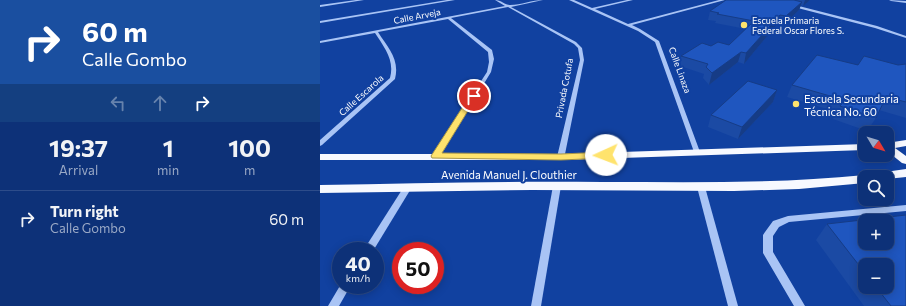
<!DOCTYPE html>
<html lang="en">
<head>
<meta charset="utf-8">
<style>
	:root { --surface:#0d3178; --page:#1b3d80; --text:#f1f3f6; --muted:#9aa9c6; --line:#2d4c8a }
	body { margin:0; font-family:Commissioner,sans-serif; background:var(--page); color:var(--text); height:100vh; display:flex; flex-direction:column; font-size:15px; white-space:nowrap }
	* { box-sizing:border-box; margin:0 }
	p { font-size:13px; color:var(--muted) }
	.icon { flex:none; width:22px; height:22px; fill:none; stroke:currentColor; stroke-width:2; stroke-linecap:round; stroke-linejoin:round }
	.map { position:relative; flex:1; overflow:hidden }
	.details { display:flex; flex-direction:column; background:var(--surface); width:320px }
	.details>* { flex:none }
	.banner { background:#1a4fa0; color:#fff; overflow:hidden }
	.needle { width:26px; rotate:128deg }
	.tools { position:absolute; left:538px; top:126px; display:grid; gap:8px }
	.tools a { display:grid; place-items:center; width:36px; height:36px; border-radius:8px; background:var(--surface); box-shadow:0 2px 10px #0003,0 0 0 1px var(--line); font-size:20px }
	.speed { position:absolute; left:12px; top:242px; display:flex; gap:8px; font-size:20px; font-weight:700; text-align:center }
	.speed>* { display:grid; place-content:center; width:52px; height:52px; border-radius:50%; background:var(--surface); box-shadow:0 2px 10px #0003,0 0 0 1px var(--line); line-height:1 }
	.speed small { font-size:10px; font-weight:400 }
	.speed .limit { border:6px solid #d22; background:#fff; color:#111 }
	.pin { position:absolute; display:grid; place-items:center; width:34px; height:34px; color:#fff; margin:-17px; border:2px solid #fff; border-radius:50%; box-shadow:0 1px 4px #0007 }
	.me { position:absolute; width:44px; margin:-22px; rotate:268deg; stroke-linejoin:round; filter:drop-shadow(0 0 3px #0008) }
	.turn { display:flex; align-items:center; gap:14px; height:84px; padding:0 16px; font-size:18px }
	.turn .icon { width:52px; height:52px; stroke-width:2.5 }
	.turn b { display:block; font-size:28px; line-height:34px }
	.lanes { display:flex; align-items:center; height:38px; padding:0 16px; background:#0003; justify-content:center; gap:20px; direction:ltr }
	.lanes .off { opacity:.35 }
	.eta { display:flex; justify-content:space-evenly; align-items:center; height:68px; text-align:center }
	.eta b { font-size:24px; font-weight:700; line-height:28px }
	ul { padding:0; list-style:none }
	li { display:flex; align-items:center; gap:12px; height:56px; padding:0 16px; border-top:1px solid var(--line) }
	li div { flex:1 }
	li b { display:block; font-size:15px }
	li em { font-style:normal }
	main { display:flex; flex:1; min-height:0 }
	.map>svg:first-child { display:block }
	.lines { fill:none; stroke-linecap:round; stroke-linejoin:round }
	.minor { fill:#a9c4f5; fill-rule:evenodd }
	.major { fill:#f7f9ff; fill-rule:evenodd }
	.wall { fill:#1b4aa4; fill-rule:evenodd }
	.shaded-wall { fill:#163c86 }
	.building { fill:#1f56bf; stroke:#163c86; fill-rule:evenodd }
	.route { fill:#ffe36d; stroke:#a69447 }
	.poi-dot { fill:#ffe36d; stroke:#1141a0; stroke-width:1.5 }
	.labels { text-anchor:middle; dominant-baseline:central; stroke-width:4; stroke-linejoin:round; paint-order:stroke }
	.far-street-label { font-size:9px; fill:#fff; stroke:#1141a0 }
	.far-poi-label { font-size:9px; fill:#fff; stroke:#1141a0; text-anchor:start }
	.poi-label { font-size:11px; fill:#fff; stroke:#1141a0; text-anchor:start }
	.street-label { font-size:11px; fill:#fff; stroke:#1141a0 }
</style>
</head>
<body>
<main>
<section class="details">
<div class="banner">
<div class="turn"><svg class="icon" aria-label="right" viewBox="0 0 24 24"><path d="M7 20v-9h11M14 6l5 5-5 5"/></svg><div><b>60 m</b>Calle Gombo</div></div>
<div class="lanes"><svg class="icon off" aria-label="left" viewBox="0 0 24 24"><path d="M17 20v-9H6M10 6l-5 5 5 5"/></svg><svg class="icon off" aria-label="ahead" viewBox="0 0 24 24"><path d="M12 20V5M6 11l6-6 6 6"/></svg><svg class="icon" aria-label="right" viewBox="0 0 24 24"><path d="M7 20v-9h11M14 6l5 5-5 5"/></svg></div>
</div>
<div class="eta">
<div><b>19:37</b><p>Arrival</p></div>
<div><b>1</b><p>min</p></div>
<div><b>100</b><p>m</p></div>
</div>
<ul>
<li><svg class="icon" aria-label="right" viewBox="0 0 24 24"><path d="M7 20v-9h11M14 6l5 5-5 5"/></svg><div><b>Turn right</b><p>Calle Gombo</p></div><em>60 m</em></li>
</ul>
</section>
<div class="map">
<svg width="586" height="306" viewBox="0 0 586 306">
	<rect width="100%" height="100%" fill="#1141a0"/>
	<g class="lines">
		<g class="minor">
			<path d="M 36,0 L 44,0 L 0,7 L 0,5 Z"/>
			<path d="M 127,0 L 135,0 L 0,23 L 0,21 Z"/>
			<path d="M 175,0 C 181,0 185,5 190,5 C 201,5 212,0 223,0 L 191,7 L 256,42 L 262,48 L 264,60 L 244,159 L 241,159 L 237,157 L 260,60 L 258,48 L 254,44 L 188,7 L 131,18 L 172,50 L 174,59 L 171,72 L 119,158 L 116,158 L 112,156 L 167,72 L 169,62 L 168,52 L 128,19 L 58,32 C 68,48 80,59 75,79 L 2,145 L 0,146 L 0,140 L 70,78 C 75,60 64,47 55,33 L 0,43 L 0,41 L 185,6 Z"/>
			<path d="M 249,0 L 254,0 L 272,8 L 307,0 L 313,0 L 275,9 L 308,24 L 399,0 L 405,0 L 312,25 L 320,29 L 339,41 L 380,152 L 379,154 L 377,154 L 374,152 L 335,42 L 318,31 Z"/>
			<path d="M 569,0 L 586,1 L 586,3 L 571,1 Z"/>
			<path d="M 471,4 L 557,26 L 586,36 L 586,38 L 555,28 L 470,6 Z"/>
			<path d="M 237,183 L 240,184 L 241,186 L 221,306 L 211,306 L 233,186 L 234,184 Z"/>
			<path d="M 88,184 L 91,185 L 92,187 L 53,251 L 43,251 L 85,185 Z"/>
			<path d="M 381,184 L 384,185 L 385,187 L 418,306 L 408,306 L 377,187 L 378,185 Z"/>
			<path d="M 586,205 L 586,211 L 469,222 L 459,227 L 453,236 L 453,252 L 485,306 L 474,306 L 443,253 L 443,235 L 445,232 L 453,221 L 468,216 Z"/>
			<path d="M 21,284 L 21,285 L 31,285 L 19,306 L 8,306 Z"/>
		</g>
		<g class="major">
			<path d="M 586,140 L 586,146 L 575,148 L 586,156 L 586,164 L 582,163 L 567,151 L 567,143 Z"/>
			<path d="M 545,144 L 545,150 L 241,160 L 0,160 L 0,154 L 241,154 Z"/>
			<path d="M 586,169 L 586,177 L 567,179 L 567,177 L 553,177 L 554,174 L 558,173 Z"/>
			<path d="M 545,175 L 549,177 L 545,177 L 545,183 L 479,189 L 414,191 L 212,190 L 0,193 L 0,185 C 94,183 188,181 282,182 C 370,182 457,184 545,175 Z"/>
		</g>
	</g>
	<g class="wall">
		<path d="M 406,0 L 490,0 L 483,6 L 481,5 L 479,10 L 463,25 L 457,24 L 424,64 L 418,62 L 389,85 L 383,78 L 384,74 L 360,66 L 361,56 L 391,46 L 409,45 L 426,29 L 395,23 L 396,21 L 388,20 L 390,11 Z"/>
		<path d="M 586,64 L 586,118 L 559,110 L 556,118 L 547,131 L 513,119 L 517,112 L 467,97 L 472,85 L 538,65 L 578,65 Z"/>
		<path d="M 457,90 L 453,102 L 418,139 L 388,127 L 391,115 Z"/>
		<path d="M 507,224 L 586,306 L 544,306 L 496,240 ZM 545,265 L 567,287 L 545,287 Z"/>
	</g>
	<g class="shaded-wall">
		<path d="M 485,0 L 490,0 L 483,6 Z"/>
		<path d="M 482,2 L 479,10 L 463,25 L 466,16 Z"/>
		<path d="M 460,15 L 457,24 L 424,64 L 426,53 Z"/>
		<path d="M 421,52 L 418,62 L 389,85 L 392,73 Z"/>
		<path d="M 457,90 L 453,102 L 418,139 L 422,127 Z"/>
	</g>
	<g class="building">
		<path d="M 406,0 L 474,0 L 482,2 L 466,16 L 460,15 L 426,53 L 421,52 L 392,73 L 386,67 L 388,64 L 361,56 L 382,43 L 391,46 L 398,42 L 409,45 L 434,21 L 397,14 L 399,13 L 390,11 Z"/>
		<path d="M 497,55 L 538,65 L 544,56 L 578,65 L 586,64 L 586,102 L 566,97 L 556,118 L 520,106 L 524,100 L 472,85 Z"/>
		<path d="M 428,81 L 457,90 L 422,127 L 391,115 Z"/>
		<path d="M 586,215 L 586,306 L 571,306 L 556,287 L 567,287 L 567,265 L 545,265 L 545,273 L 507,224 ZM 545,221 L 567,221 L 567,243 L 545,243 Z"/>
	</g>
	<path class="route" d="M 151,94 L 154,94 L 157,96 L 122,153 L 241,154 L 286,152 L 291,155 L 286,158 L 241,160 L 112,158 L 111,156 Z"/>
	<g class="poi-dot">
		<circle cx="424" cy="25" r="4"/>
		<circle cx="476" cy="104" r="4"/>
	</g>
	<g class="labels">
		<g class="far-street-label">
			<text transform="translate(97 16) rotate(-11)">Calle Arveja</text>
			<text transform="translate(360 70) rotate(70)">Calle Linaza</text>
			<text transform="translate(244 88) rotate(-79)">Privada Cotufa</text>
			<text transform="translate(41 95) rotate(-42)">Calle Escarola</text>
		</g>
		<g class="far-poi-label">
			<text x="432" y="20">Escuela Primaria<tspan x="432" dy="10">Federal Oscar Flores S.</tspan></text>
		</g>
		<g class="poi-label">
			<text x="484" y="98">Escuela Secundaria<tspan x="484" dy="13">Técnica No. 60</tspan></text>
		</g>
		<g class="street-label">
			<text x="189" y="174">Avenida Manuel J. Clouthier</text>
		</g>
	</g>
</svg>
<div class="tools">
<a><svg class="needle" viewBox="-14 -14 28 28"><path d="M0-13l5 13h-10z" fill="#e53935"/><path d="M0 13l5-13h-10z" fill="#9aa9c6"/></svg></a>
<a><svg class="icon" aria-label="search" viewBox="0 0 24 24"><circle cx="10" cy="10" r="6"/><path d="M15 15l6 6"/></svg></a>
<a>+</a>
<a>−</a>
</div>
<div class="speed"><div>40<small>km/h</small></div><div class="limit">50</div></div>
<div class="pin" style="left:154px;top:96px;background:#d93025"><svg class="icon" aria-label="arrive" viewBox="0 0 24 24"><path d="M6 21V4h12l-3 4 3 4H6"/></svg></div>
<svg class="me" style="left:286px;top:155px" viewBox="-20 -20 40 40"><circle r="19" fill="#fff"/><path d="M0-13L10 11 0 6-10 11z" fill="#ffe36d"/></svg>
</div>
</main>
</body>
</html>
